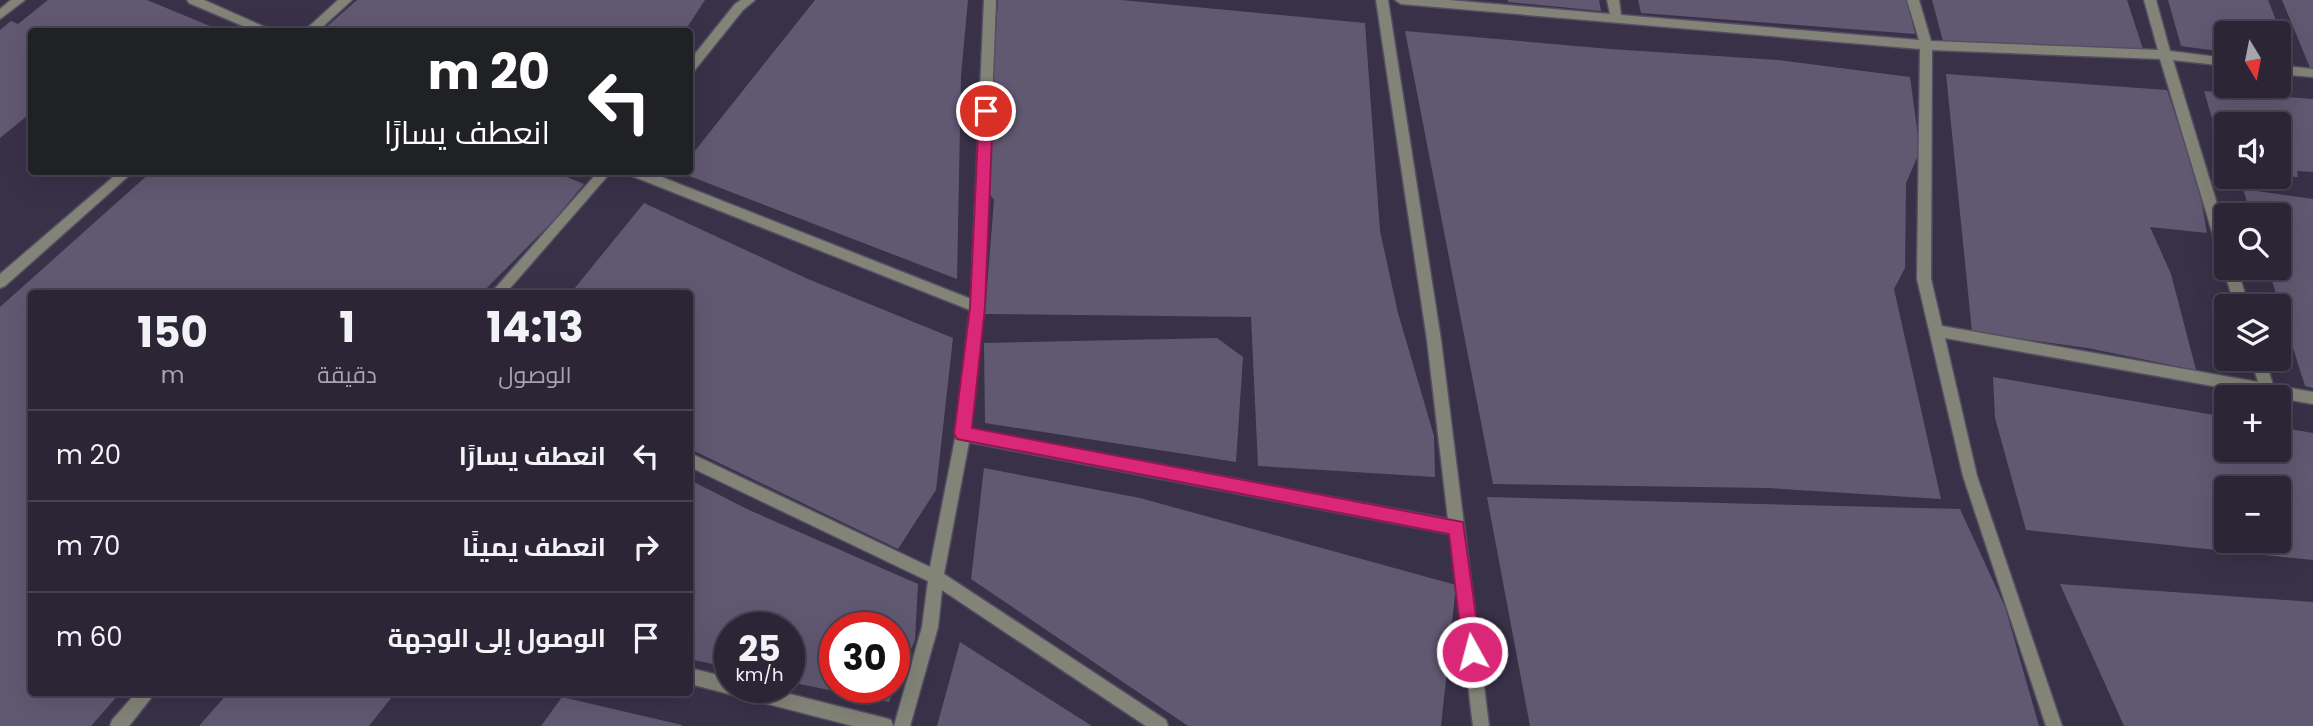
<!DOCTYPE html>
<html lang="ar">
<head>
<meta charset="utf-8">
<style>
	:root { --surface:#2b2536; --page:#373142; --text:#f1f3f6; --muted:#a6a5ad; --line:#474251 }
	body { margin:0; font-family:Poppins,Cairo,sans-serif; background:var(--page); color:var(--text); direction:rtl; height:100vh; display:flex; flex-direction:column; font-size:26px; white-space:nowrap }
	* { box-sizing:border-box; margin:0 }
	p { font-size:23px; color:var(--muted) }
	.icon { flex:none; width:38px; height:38px; fill:none; stroke:currentColor; stroke-width:2; stroke-linecap:round; stroke-linejoin:round }
	.map { position:relative; flex:1; overflow:hidden; direction:ltr }
	.details { position:absolute; left:28px; top:290px; width:665px; height:406px; display:flex; flex-direction:column; background:var(--surface); border-radius:7px; box-shadow:0 7px 28px #0002,0 0 0 2px var(--line); direction:rtl }
	.details>* { flex:none }
	.hud { position:absolute; left:28px; top:28px; width:665px; height:147px; border-radius:7px; box-shadow:0 7px 28px #0002,0 0 0 2px var(--line); direction:rtl; background:#202124; color:#fff; overflow:hidden }
	.needle { width:46px; rotate:170deg }
	.controls { position:absolute; left:2214px; top:21px; display:grid; gap:14px }
	.controls a { display:grid; place-items:center; width:77px; height:77px; border-radius:7px; background:var(--surface); box-shadow:0 7px 28px #0002,0 0 0 2px var(--line); font-size:35px }
	.speed { position:absolute; left:714px; top:612px; display:flex; gap:14px; font-size:35px; font-weight:700; text-align:center }
	.speed>* { display:grid; place-content:center; width:91px; height:91px; border-radius:50%; background:var(--surface); box-shadow:0 7px 28px #0002,0 0 0 2px var(--line); line-height:1 }
	.speed small { font-size:18px; font-weight:400 }
	.speed .limit { border:10px solid #d22; background:#fff; color:#111 }
	.pin { position:absolute; display:grid; place-items:center; width:60px; height:60px; color:#fff; margin:-30px; border:4px solid #fff; border-radius:50%; box-shadow:0 2px 7px #0007 }
	.me { position:absolute; width:77px; margin:-38px; rotate:353deg; stroke-linejoin:round; filter:drop-shadow(0 0 5px #0008) }
	.turn { display:flex; align-items:center; gap:24px; height:147px; padding:0 28px; font-size:32px }
	.turn .icon { width:91px; height:91px; stroke-width:2.5 }
	.turn b { display:block; font-size:49px; line-height:60px }
	.eta { display:flex; justify-content:space-evenly; align-items:center; height:119px; text-align:center }
	.eta b { font-size:42px; font-weight:700; line-height:49px }
	ul { padding:0; list-style:none }
	li { display:flex; align-items:center; gap:21px; height:91px; padding:0 28px; border-top:2px solid var(--line) }
	li div { flex:1 }
	li b { display:block; font-size:26px }
	li em { font-style:normal }
	.map>svg:first-child { display:block }
	.building { fill:#615972; fill-rule:evenodd }
	.lines { fill:none; stroke-linecap:round; stroke-linejoin:round }
	.lane-casing { stroke:#554e64; stroke-width:3 }
	.street-casing { stroke:#554e64; stroke-width:3 }
	.lane { fill:#828478; fill-rule:evenodd }
	.street { fill:#828478; fill-rule:evenodd }
	.route { fill:#db2777; stroke:#8e194d; stroke-width:2 }
</style>
</head>
<body>
<div class="map">
<svg width="2313" height="726" viewBox="0 0 2313 726">
	<rect width="100%" height="100%" fill="#393148"/>
	<g class="building">
		<path d="M 48,0 L 147,0 L 222,31 L 32,32 L 32,112 L 0,138 L 0,30 L 11,21 L 18,24 Z"/>
		<path d="M 357,0 L 705,0 L 684,32 L 333,32 L 325,28 Z"/>
		<path d="M 815,0 L 968,0 L 961,76 L 957,279 L 679,172 L 690,172 L 690,157 Z"/>
		<path d="M 998,0 L 1121,0 L 1365,23 L 1380,231 L 1398,313 L 1434,436 L 1435,477 L 1258,466 L 1251,317 L 985,314 L 994,200 L 985,188 Z"/>
		<path d="M 1508,0 L 1599,0 L 1601,11 L 1508,2 Z"/>
		<path d="M 1638,0 L 1907,0 L 1915,34 L 1641,13 Z"/>
		<path d="M 1932,0 L 2127,0 L 2144,52 L 1943,41 Z"/>
		<path d="M 2168,0 L 2268,0 L 2292,61 L 2278,60 L 2278,33 L 2226,33 L 2226,56 L 2218,56 L 2217,51 L 2181,46 Z"/>
		<path d="M 2282,0 L 2313,0 L 2313,75 Z"/>
		<path d="M 1405,31 L 1610,49 L 1778,60 L 1910,77 L 1920,151 L 1906,183 L 1905,268 L 1894,289 L 1941,499 L 1768,488 L 1493,484 Z"/>
		<path d="M 1946,74 L 2167,90 L 2199,187 L 2207,233 L 2150,227 L 2171,274 L 2196,370 L 2087,348 L 1972,332 Z"/>
		<path d="M 2204,91 L 2313,99 L 2313,172 L 2297,171 L 2298,177 L 2278,176 L 2278,124 L 2226,124 L 2225,163 Z"/>
		<path d="M 151,172 L 554,172 L 584,184 L 554,220 L 481,294 L 32,294 L 32,693 L 120,693 L 91,726 L 0,726 L 0,307 Z"/>
		<path d="M 2243,189 L 2313,199 L 2313,388 L 2305,386 L 2268,268 L 2278,268 L 2278,215 L 2251,215 Z"/>
		<path d="M 644,203 L 808,279 L 953,338 L 936,490 L 898,549 L 690,449 L 690,294 L 570,294 Z"/>
		<path d="M 1217,338 L 1243,357 L 1236,462 L 985,423 L 984,343 Z"/>
		<path d="M 1993,377 L 2226,417 L 2226,450 L 2278,450 L 2278,427 L 2313,433 L 2313,560 L 2026,530 L 1995,418 ZM 2226,488 L 2278,488 L 2278,541 L 2226,541 Z"/>
		<path d="M 984,468 L 1140,498 L 1456,585 L 1441,726 L 1188,726 L 971,579 Z"/>
		<path d="M 690,480 L 749,510 L 918,584 L 915,640 L 889,702 L 789,682 L 789,628 L 730,628 L 730,668 L 690,659 ZM 835,628 L 894,628 L 894,688 L 835,688 Z"/>
		<path d="M 1487,497 L 1960,509 L 2005,607 L 2039,726 L 1530,726 Z"/>
		<path d="M 2060,584 L 2313,602 L 2313,726 L 2124,726 Z"/>
		<path d="M 960,642 L 1092,726 L 937,726 Z"/>
		<path d="M 228,693 L 395,693 L 369,726 L 199,726 Z"/>
		<path d="M 562,697 L 682,725 L 682,726 L 541,726 Z"/>
	</g>
	<g class="lines">
		<g class="lane-casing">
			<path id="lane" d="M 338,0 L 352,0 L 317,32 L 303,32 Z"/>
		</g>
		<g class="street-casing">
			<g id="street">
				<path d="M 11,0 L 25,0 L 0,19 L 0,9 Z"/>
				<path d="M 187,0 L 204,0 L 276,32 L 257,32 L 189,3 Z"/>
				<path d="M 741,0 L 755,0 L 743,10 L 694,71 L 690,72 L 690,60 L 735,4 Z"/>
				<path d="M 984,0 L 996,0 L 984,307 L 971,429 L 1448,519 L 1427,340 L 1376,0 L 1388,0 L 1441,340 L 1489,726 L 1473,726 L 1450,534 L 969,442 L 944,574 L 1166,720 L 1168,726 L 1146,726 L 942,590 L 938,627 L 910,726 L 894,726 L 922,627 L 928,581 L 690,467 L 690,453 L 930,567 L 956,434 L 970,310 L 632,176 L 631,172 L 649,172 L 971,299 Z"/>
				<path d="M 1395,0 L 1449,0 L 1610,14 L 1607,0 L 1619,0 L 1621,15 L 1919,40 L 1907,0 L 1919,0 L 1931,41 L 2158,50 L 2144,0 L 2156,0 L 2170,51 L 2226,58 L 2226,66 L 2173,60 L 2226,233 L 2226,260 L 2219,255 L 2160,59 L 1932,50 L 1931,279 L 1942,326 L 2258,382 L 2251,359 L 2265,359 L 2273,385 L 2313,392 L 2313,404 L 1945,338 L 1977,476 L 2062,726 L 2046,726 L 1963,476 L 1917,279 L 1920,49 L 1401,4 Z"/>
				<path d="M 2278,65 L 2313,69 L 2313,77 L 2278,74 Z"/>
				<path d="M 119,172 L 133,172 L 5,286 L 0,288 L 0,274 Z"/>
				<path d="M 598,172 L 611,172 L 505,294 L 490,294 Z"/>
				<path d="M 2225,264 L 2226,268 L 2237,268 L 2249,306 L 2235,306 L 2223,268 Z"/>
				<path d="M 690,668 L 730,678 L 730,688 L 766,688 L 885,718 L 891,720 L 893,726 L 853,726 L 690,684 Z"/>
				<path d="M 136,693 L 155,693 L 129,726 L 110,726 L 112,720 Z"/>
			</g>
		</g>
		<use href="#lane" class="lane"/>
		<use href="#street" class="street"/>
	</g>
	<path class="route" d="M 986,106 L 993,111 L 985,307 L 972,428 L 1463,522 L 1481,652 L 1479,658 L 1472,660 L 1466,658 L 1463,652 L 1449,534 L 957,439 L 954,434 L 970,307 L 979,111 Z"/>
</svg>
<div class="controls">
<a><svg class="needle" viewBox="-14 -14 28 28"><path d="M0-13l5 13h-10z" fill="#e53935"/><path d="M0 13l5-13h-10z" fill="#a6a5ad"/></svg></a>
<a><svg class="icon" aria-label="sound" viewBox="0 0 24 24"><path d="M4 9h4l5-4v14l-5-4H4zM17 9q2 3 0 6"/></svg></a>
<a><svg class="icon" aria-label="search" viewBox="0 0 24 24"><circle cx="10" cy="10" r="6"/><path d="M15 15l6 6"/></svg></a>
<a><svg class="icon" aria-label="layers" viewBox="0 0 24 24"><path d="M12 4l9 5-9 5-9-5zM3 14l9 5 9-5"/></svg></a>
<a>+</a>
<a>−</a>
</div>
<div class="speed"><div>25<small>km/h</small></div><div class="limit">30</div></div>
<div class="pin" style="left:986px;top:111px;background:#d93025"><svg class="icon" aria-label="arrive" viewBox="0 0 24 24"><path d="M6 21V4h12l-3 4 3 4H6"/></svg></div>
<svg class="me" style="left:1472px;top:652px" viewBox="-20 -20 40 40"><circle r="17" fill="#db2777" stroke="#fff" stroke-width="3"/><path d="M0-11L8 9 0 5-8 9z" fill="#fff"/></svg>
<div class="hud">
<div class="turn"><svg class="icon" aria-label="left" viewBox="0 0 24 24"><path d="M17 20v-9H6M10 6l-5 5 5 5"/></svg><div><b>20 m</b>انعطف يسارًا</div></div>
</div>
<section class="details">
<div class="eta">
<div><b>14:13</b><p>الوصول</p></div>
<div><b>1</b><p>دقيقة</p></div>
<div><b>150</b><p>m</p></div>
</div>
<ul>
<li><svg class="icon" aria-label="left" viewBox="0 0 24 24"><path d="M17 20v-9H6M10 6l-5 5 5 5"/></svg><div><b>انعطف يسارًا</b></div><em>20 m</em></li>
<li><svg class="icon" aria-label="right" viewBox="0 0 24 24"><path d="M7 20v-9h11M14 6l5 5-5 5"/></svg><div><b>انعطف يمينًا</b></div><em>70 m</em></li>
<li><svg class="icon" aria-label="arrive" viewBox="0 0 24 24"><path d="M6 21V4h12l-3 4 3 4H6"/></svg><div><b>الوصول إلى الوجهة</b></div><em>60 m</em></li>
</ul>
</section>
</div>
</body>
</html>
